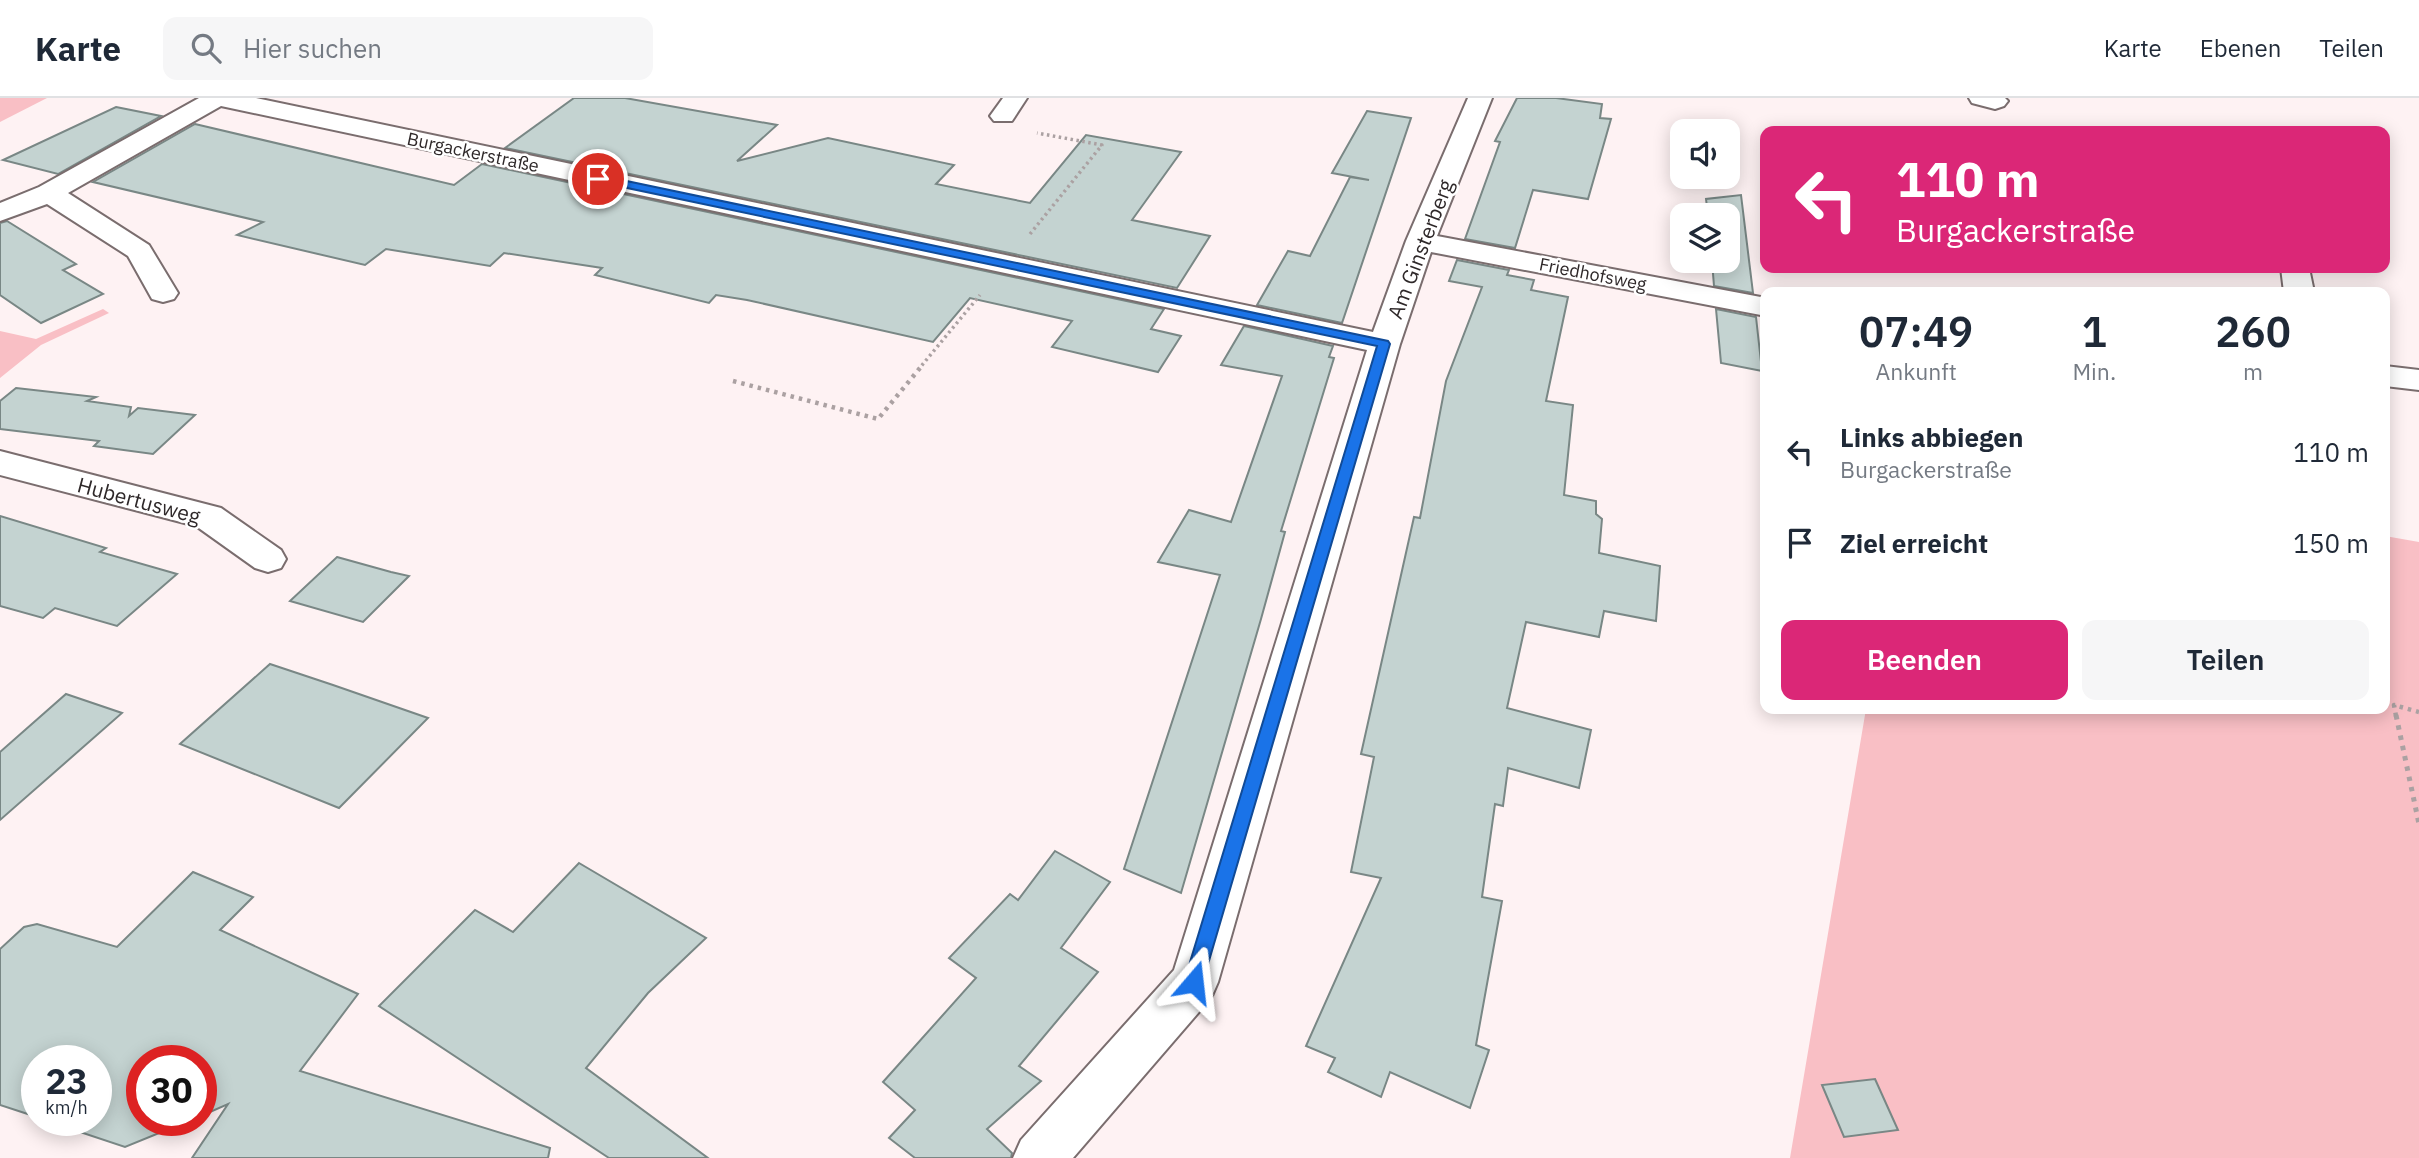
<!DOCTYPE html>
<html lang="de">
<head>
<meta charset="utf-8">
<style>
	:root { --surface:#fff; --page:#f6f6f7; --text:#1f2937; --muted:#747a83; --line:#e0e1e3; --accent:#db2777 }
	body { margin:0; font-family:"IBM Plex Sans",sans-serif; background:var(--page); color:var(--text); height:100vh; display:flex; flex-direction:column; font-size:26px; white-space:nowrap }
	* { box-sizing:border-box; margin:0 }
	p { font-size:23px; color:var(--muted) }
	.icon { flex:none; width:38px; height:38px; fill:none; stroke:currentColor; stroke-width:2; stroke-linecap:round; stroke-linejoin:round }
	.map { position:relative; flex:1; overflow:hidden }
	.details { position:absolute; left:1760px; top:189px; width:630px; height:427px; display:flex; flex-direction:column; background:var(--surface); border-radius:14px; box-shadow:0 4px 18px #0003 }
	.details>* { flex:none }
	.hud { position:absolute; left:1760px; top:28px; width:630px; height:147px; border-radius:14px; box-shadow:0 4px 18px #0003; background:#db2777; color:#fff; overflow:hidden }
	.controls { position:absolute; left:1670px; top:21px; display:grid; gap:14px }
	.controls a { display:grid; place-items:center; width:70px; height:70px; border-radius:14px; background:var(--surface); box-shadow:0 4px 18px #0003; font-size:35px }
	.speed { position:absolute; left:21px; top:947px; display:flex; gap:14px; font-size:35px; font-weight:700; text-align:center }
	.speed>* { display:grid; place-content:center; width:91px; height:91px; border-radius:50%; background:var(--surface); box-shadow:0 4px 18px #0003; line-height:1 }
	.speed small { font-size:18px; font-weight:400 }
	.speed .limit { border:10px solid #d22; background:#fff; color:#111 }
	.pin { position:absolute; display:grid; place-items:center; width:60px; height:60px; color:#fff; margin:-30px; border:4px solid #fff; border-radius:50%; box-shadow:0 2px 7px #0007 }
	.me { position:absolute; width:77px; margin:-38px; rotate:17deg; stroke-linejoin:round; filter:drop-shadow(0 0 5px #0008) }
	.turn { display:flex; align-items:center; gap:24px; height:147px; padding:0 21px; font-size:32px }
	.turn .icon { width:91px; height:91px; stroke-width:2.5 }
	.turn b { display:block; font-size:49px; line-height:60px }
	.eta { display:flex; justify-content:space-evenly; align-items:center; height:119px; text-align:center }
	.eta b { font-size:42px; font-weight:600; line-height:49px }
	.button { display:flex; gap:14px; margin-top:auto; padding:14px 21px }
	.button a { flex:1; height:80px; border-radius:14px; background:var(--accent); color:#fff; font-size:28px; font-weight:600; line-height:80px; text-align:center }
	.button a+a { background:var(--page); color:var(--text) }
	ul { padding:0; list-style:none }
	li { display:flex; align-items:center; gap:21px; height:91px; padding:0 21px }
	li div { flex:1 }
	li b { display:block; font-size:26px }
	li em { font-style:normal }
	header { display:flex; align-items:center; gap:42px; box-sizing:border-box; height:98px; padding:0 35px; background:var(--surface); border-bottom:2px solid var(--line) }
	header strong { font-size:33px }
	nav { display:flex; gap:38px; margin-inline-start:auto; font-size:24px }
	.search { width:490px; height:63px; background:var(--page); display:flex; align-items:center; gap:18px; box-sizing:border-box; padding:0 24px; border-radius:14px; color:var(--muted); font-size:26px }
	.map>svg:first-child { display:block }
	.green { fill:#f9bfc5 }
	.building { fill:#c4d3d1; stroke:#798785; stroke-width:2 }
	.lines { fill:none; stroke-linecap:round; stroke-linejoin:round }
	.minor-casing { stroke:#7a6d6e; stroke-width:4 }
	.path-far2 { stroke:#aba1a2; stroke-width:3.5; stroke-dasharray:2.5 3.5; stroke-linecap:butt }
	.path-far1 { stroke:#aba1a2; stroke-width:4.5; stroke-dasharray:3.5 5; stroke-linecap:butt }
	.path { stroke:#aba1a2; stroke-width:5; stroke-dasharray:4.5 6; stroke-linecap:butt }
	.minor { fill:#fff; fill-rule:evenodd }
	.route { fill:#1a73e8; stroke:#114b97; stroke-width:2 }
	.labels { text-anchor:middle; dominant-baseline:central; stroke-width:5; stroke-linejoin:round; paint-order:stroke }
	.far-street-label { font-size:18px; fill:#2e2829; stroke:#fff }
	.street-label { font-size:21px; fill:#2e2829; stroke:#fff }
</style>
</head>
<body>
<header>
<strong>Karte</strong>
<div class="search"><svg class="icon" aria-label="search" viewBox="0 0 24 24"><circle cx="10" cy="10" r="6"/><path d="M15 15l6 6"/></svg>Hier suchen</div>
<nav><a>Karte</a><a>Ebenen</a><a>Teilen</a></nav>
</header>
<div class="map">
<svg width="2419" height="1060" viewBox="0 0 2419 1060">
	<rect width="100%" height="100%" fill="#fef2f3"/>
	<g class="green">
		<path d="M 0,0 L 47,0 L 0,24 Z"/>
		<path d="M 103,211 L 109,215 L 41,247 L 0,280 L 0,233 L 36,241 Z"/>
		<path d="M 2385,438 L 2419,444 L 2419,1060 L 1790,1060 L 1866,611 L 2385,611 Z"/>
	</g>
	<g class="building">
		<path d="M 574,0 L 625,0 L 777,27 L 737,63 L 828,40 L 954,67 L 936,86 L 1030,105 L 1086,37 L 1181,54 L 1132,122 L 1210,138 L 1177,190 L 505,50 Z"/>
		<path d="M 1517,0 L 1556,0 L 1602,6 L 1600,20 L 1611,21 L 1588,101 L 1533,92 L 1515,150 L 1465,141 L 1500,44 L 1495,43 Z"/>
		<path d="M 116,9 L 161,18 L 58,76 L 3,62 Z"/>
		<path d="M 1367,13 L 1411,20 L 1342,225 L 1257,207 L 1288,153 L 1310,158 L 1350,79 L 1369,82 L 1332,75 Z"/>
		<path d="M 195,26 L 454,87 L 482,66 L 1164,211 L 1151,231 L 1181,238 L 1158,274 L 1052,249 L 1072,223 L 970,200 L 933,244 L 747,202 L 716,197 L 709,205 L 595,177 L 602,170 L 504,155 L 490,168 L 386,151 L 365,167 L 237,137 L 263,124 L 93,84 Z"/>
		<path d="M 1741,97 L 1753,195 L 1714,188 L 1712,163 L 1727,163 L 1727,117 L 1708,117 L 1706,101 Z"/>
		<path d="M 7,123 L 76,166 L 63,172 L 103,196 L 41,225 L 0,197 L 0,125 Z"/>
		<path d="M 1457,162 L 1509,172 L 1507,177 L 1534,182 L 1531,192 L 1568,199 L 1546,303 L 1573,307 L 1564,397 L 1596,403 L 1596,416 L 1602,421 L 1599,455 L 1660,468 L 1656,523 L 1604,513 L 1599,539 L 1526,524 L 1507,610 L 1591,632 L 1579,690 L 1508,670 L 1503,708 L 1495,706 L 1482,799 L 1502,803 L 1476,947 L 1489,952 L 1470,1010 L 1390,974 L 1381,999 L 1328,974 L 1335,960 L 1306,948 L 1381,780 L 1351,774 L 1374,659 L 1361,656 L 1414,419 L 1420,420 L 1446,283 L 1482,189 L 1449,183 Z"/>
		<path d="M 1716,211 L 1756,219 L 1762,273 L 1721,265 Z"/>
		<path d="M 1244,228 L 1333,248 L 1329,259 L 1334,260 L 1281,433 L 1285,434 L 1261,521 L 1181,795 L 1124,771 L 1220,477 L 1158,464 L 1189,412 L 1231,424 L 1282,278 L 1221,267 Z"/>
		<path d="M 16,290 L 96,299 L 87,303 L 131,309 L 129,318 L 138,310 L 195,317 L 153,356 L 94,348 L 99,343 L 0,331 L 0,303 Z"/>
		<path d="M 0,418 L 106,450 L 100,454 L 177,476 L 117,528 L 55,510 L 43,520 L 0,508 Z"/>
		<path d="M 337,459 L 391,474 L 409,478 L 363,524 L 290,503 Z"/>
		<path d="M 270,566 L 333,587 L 428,620 L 339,710 L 180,646 Z"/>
		<path d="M 66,596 L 122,615 L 0,722 L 0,654 Z"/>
		<path d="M 1055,753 L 1110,784 L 1061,850 L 1098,874 L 1019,968 L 1041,983 L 987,1031 L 1012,1055 L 1011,1060 L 915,1060 L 889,1040 L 915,1012 L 883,984 L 976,880 L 949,860 L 1010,796 L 1018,802 Z"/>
		<path d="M 579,765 L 706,840 L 648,895 L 586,970 L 708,1060 L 609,1060 L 379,908 L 475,812 L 513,834 Z"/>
		<path d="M 193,774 L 253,799 L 220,832 L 358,896 L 300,973 L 550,1050 L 548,1060 L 192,1060 L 228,1006 L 201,1018 L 201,962 L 142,962 L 142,1022 L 191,1022 L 125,1049 L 44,1022 L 96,1022 L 96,962 L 37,962 L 37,1019 L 0,1007 L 0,851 L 24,829 L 37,826 L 117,849 Z"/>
		<path d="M 1875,981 L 1898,1032 L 1844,1039 L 1822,987 Z"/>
	</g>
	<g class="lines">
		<g class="minor-casing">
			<g id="minor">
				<path d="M 199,0 L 256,0 L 1373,234 L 1406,143 L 1468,0 L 1492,0 L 1437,138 L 1766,200 L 1766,218 L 1431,154 L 1400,246 L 1218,884 L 1211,900 L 1073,1060 L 1013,1060 L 1021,1042 L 1174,872 L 1367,252 L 221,8 L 68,95 L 149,147 L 178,195 L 174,201 L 163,204 L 152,201 L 128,158 L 47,106 L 0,123 L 0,105 L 39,89 Z"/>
				<path d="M 1003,0 L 1027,0 L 1012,23 L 994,23 L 990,18 Z"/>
				<path d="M 1969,0 L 2005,0 L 2008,3 L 2004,8 L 1995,11 L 1972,5 Z"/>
				<path d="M 2281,170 L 2309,170 L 2314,194 L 2284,194 Z"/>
				<path d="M 2385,268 L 2419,272 L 2419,292 L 2385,288 Z"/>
				<path d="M 0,353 L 221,410 L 281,452 L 286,461 L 281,470 L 268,474 L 255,470 L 196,428 L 0,377 Z"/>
			</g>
		</g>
		<g class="path-far2">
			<path d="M 1030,136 L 1102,47 L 1037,35"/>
			<path d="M 918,272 L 980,197"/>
		</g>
		<g class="path-far1">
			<path d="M 733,283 L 878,321 L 920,270"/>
			<path d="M 2396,618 L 2394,607 L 2419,614"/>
		</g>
		<path class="path" d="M 2396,617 L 2419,726"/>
		<use href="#minor" class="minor"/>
	</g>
	<path class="route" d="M 598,77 L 1388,243 L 1390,246 L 1201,890 L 1194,893 L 1187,890 L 1184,884 L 1377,248 L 594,83 L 593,81 Z"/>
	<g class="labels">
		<g class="far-street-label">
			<text transform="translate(473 54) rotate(12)">Burgackerstraße</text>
			<text transform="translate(1593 176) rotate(11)">Friedhofsweg</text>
		</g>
		<g class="street-label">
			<text transform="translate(1420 151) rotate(-69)">Am Ginsterberg</text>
			<text transform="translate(139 402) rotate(15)">Hubertusweg</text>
		</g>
	</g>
</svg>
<div class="controls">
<a><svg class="icon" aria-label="sound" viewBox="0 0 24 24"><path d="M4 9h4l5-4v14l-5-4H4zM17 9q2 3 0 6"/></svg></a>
<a><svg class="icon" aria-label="layers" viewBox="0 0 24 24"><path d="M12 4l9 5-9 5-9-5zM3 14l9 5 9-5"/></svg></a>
</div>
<div class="speed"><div>23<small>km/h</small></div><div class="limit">30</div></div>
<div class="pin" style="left:598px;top:81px;background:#d93025"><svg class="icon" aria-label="arrive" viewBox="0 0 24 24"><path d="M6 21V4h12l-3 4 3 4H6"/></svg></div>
<svg class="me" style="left:1194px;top:884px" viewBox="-20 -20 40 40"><path d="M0-17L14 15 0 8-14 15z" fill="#1a73e8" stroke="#fff" stroke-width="4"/></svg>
<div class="hud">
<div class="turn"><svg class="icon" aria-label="left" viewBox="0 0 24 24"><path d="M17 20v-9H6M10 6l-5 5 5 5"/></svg><div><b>110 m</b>Burgackerstraße</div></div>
</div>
<section class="details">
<div class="eta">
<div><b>07:49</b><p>Ankunft</p></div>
<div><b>1</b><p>Min.</p></div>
<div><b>260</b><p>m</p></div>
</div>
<ul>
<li><svg class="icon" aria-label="left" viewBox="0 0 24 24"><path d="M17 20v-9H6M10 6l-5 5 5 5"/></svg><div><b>Links abbiegen</b><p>Burgackerstraße</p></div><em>110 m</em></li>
<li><svg class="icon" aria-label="arrive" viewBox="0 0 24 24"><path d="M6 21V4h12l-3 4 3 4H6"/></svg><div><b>Ziel erreicht</b></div><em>150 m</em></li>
</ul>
<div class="button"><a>Beenden</a><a>Teilen</a></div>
</section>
</div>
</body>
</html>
